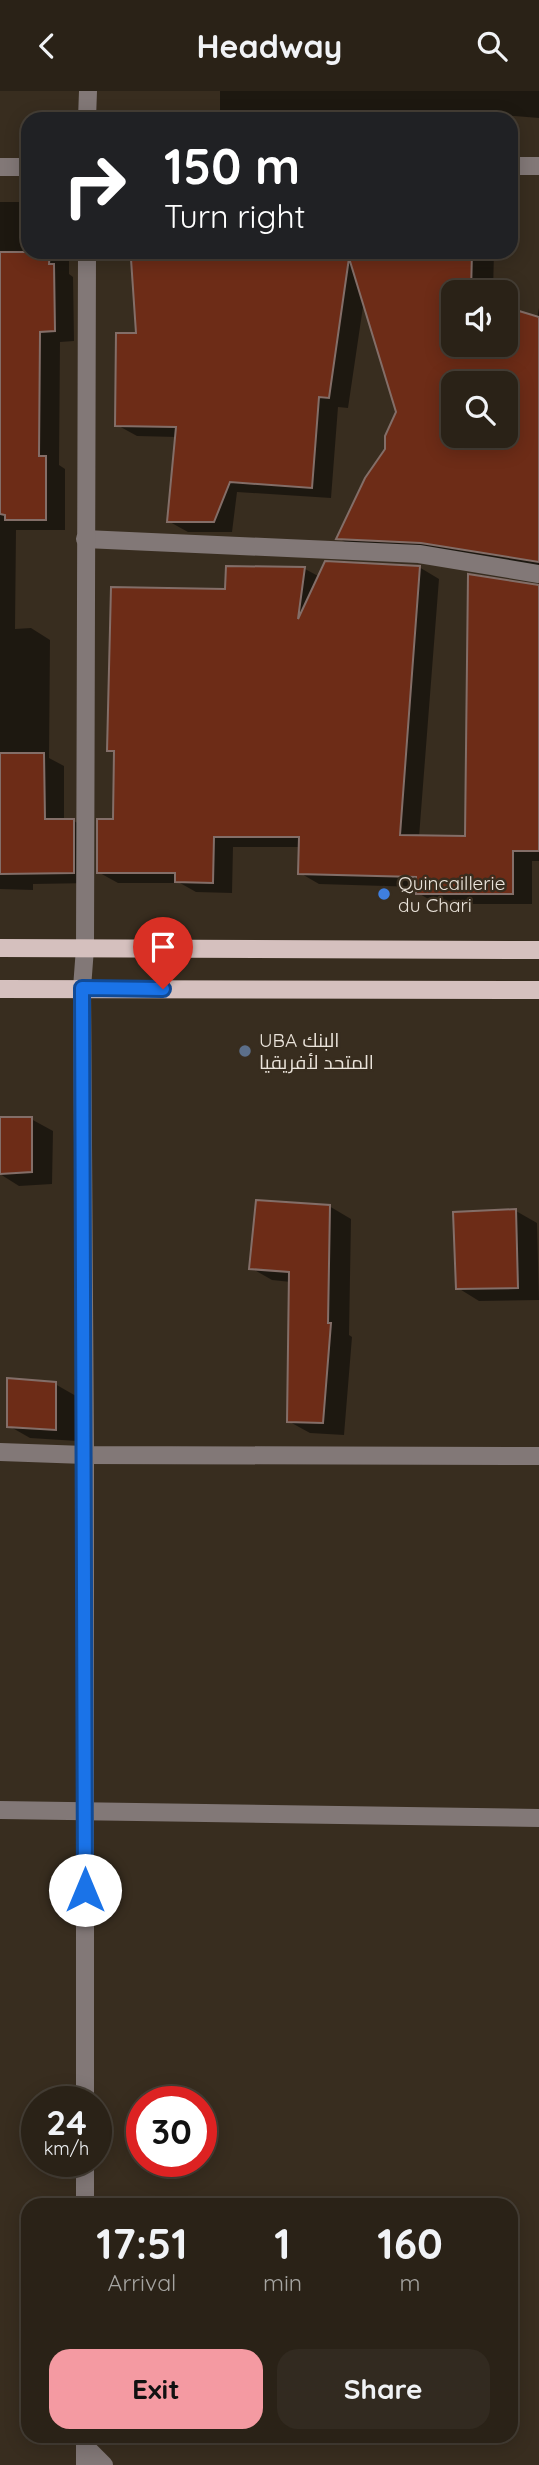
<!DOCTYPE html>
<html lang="en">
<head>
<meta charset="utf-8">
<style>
	:root { --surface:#2a2217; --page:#322a20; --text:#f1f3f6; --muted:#a5a4a1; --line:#463f36; --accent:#f49aa2 }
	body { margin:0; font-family:Quicksand,Cairo,sans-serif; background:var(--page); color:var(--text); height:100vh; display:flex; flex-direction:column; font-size:26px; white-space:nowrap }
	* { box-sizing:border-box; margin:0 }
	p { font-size:23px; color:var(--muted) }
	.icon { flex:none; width:38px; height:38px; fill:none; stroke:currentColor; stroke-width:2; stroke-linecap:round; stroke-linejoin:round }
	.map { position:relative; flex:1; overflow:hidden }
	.sheet { position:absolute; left:21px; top:2107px; width:497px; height:245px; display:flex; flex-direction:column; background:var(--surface); border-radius:21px; box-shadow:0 4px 18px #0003,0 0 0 2px var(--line) }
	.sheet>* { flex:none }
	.hud { position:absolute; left:21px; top:21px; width:497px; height:147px; border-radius:21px; box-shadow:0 4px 18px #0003,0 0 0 2px var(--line); background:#202124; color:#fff; overflow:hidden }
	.fabs { position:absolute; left:441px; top:189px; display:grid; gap:14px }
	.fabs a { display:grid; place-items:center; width:77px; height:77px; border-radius:14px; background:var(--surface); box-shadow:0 4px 18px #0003,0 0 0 2px var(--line); font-size:35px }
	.speed { position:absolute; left:21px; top:1995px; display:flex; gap:14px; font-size:35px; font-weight:700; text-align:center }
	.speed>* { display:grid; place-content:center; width:91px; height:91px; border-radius:50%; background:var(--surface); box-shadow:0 4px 18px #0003,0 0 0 2px var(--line); line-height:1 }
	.speed small { font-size:18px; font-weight:400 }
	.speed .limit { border:10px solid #d22; background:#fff; color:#111 }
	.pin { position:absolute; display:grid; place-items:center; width:60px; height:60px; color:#fff; margin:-72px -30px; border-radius:50% 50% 50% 0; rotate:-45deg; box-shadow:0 0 7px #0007 }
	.pin .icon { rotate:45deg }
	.me { position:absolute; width:77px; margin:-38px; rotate:0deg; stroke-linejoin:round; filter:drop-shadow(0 0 5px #0008) }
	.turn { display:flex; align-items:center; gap:24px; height:147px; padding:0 28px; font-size:32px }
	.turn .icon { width:91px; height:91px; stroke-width:2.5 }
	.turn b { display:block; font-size:49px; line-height:60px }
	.eta { display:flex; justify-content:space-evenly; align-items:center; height:119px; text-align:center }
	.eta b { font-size:42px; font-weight:700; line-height:49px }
	.action { display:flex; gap:14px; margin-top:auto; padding:14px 28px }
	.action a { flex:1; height:80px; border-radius:21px; background:var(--accent); color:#111; font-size:28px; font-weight:700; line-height:80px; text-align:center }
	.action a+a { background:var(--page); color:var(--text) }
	header { display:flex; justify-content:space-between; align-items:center; height:91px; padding:0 28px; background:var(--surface); font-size:32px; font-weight:700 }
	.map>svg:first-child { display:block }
	.shadow { fill:#0007; fill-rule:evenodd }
	.building { fill:#6d2c17; stroke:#836e68; stroke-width:2; fill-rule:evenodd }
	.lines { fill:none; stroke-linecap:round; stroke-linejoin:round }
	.minor { stroke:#827877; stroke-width:18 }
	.major { stroke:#d5c0be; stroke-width:18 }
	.route-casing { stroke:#114b97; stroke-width:18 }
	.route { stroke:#1a73e8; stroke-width:12 }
	.shop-dot { fill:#3f7fe0; stroke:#382d1f; stroke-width:2.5 }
	.service-dot { fill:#5c6f8a; stroke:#382d1f; stroke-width:2.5 }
	.labels { text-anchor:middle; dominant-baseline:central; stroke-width:5; stroke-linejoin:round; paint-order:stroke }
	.poi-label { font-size:19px; fill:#ebe4db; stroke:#382d1f; text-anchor:start }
</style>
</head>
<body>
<header><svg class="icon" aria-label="back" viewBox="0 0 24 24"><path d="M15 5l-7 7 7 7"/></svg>Headway<svg class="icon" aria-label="search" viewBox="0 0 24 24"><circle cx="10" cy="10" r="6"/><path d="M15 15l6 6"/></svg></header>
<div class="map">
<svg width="539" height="2374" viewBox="0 0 539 2374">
	<rect width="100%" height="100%" fill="#382d1f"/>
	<g class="shadow">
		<path d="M 220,0 L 539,0 L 539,27 L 500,24 L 499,28 L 220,28 Z"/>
		<path d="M 0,111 L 28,111 L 28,161 L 69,161 L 69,183 L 73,186 L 74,250 L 60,251 L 59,374 L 65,378 L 65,439 L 16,439 L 15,538 L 31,537 L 50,549 L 49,667 L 64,675 L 64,730 L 74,730 L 93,741 L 93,792 L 33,793 L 33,799 L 0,798 Z"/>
		<path d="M 162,161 L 494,161 L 493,201 L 453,201 L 453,254 L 506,254 L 506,218 L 537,227 L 539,217 L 539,478 L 357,458 L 338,447 L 387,359 L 398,321 L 364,209 L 348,317 L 338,316 L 331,407 L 237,401 L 232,441 L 188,441 L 168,430 L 176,346 L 137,345 L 117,334 L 138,244 L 163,168 ZM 453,292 L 506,292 L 506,345 L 453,345 Z"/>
		<path d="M 419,476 L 439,488 L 419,746 L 467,747 L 539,496 L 539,770 L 532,770 L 532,813 L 437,813 L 418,802 L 418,796 L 319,793 L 300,782 L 300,756 L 233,756 L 232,802 L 196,801 L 180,792 L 118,792 L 98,781 L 115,730 L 116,663 L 109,659 L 227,500 L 227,477 L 305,478 L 320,486 Z"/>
		<path d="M 0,1028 L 31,1028 L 53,1040 L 52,1093 L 19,1095 L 0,1083 Z"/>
		<path d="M 329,1115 L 351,1128 L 349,1244 L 352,1246 L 344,1344 L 310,1342 L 288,1330 L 291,1191 L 272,1189 L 251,1177 Z"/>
		<path d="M 516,1120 L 537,1132 L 539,1209 L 479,1210 L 458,1197 Z"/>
		<path d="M 55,1293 L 76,1305 L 77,1350 L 30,1347 L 9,1335 Z"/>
	</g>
	<g class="building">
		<path d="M 0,161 L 50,161 L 49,173 L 54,173 L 55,240 L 40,241 L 39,365 L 46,365 L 46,429 L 5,429 L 5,424 L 0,423 Z"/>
		<path d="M 161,161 L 278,161 L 278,164 L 472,161 L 471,201 L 453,201 L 453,254 L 506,254 L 506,216 L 539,226 L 539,471 L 421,452 L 336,448 L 365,387 L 385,358 L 385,345 L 396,321 L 349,167 L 329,307 L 319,306 L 312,397 L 230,391 L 214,431 L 167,431 L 176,336 L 115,335 L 116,242 L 136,242 L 131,168 L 161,166 ZM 453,292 L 506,292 L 506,345 L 453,345 Z"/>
		<path d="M 325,470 L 420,475 L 400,744 L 465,745 L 468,483 L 539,494 L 539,760 L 513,760 L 513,803 L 416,803 L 416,786 L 298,783 L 299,746 L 214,746 L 213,792 L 175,791 L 175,782 L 97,782 L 97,728 L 113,728 L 114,660 L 107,660 L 111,496 L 225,498 L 226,475 L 305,476 L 298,528 Z"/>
		<path d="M 0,662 L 44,662 L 45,728 L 74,728 L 74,782 L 0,783 Z"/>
		<path d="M 0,1026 L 32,1026 L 32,1081 L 0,1083 Z"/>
		<path d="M 256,1109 L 330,1114 L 328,1232 L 331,1232 L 323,1332 L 287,1331 L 289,1181 L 249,1178 Z"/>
		<path d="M 516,1118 L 518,1197 L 456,1198 L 453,1121 Z"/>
		<path d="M 7,1287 L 56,1291 L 56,1339 L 7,1336 Z"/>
	</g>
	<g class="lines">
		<g class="minor">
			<path d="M 87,28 L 88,0"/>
			<path d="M 511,75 L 539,75"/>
			<path d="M 0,76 L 28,76"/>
			<path d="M 85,448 L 419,463 L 539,483"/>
			<path d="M 0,1361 L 85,1364 L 539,1365"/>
			<path d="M 0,1719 L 539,1727"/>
			<path d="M 85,2011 L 85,1364 L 82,897 L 85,857 L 87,161"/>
			<path d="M 85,2070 L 85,2114"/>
			<path d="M 85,2345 L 85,2374"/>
			<path d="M 85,2355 L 104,2374"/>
		</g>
		<g class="major">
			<path d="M 0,857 L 539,859"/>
			<path d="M 0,898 L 539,899"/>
		</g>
	</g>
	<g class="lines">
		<g class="route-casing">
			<path id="route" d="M 85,1799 L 82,897 L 163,898"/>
		</g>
		<use href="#route" class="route"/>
	</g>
	<circle class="shop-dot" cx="384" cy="803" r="7"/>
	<circle class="service-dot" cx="245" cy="960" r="7"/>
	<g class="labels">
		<g class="poi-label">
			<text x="398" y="792">Quincaillerie<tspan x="398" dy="22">du Chari</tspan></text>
			<text x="259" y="949">UBA البنك<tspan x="259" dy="22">المتحد لأفريقيا</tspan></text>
		</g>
	</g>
</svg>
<div class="fabs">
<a><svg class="icon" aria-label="sound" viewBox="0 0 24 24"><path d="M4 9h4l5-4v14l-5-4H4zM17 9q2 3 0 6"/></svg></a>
<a><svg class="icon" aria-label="search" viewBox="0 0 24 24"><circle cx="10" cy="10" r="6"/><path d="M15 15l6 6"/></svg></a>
</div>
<div class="speed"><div>24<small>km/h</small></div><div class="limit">30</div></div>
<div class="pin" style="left:163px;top:898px;background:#d93025"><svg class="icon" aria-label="arrive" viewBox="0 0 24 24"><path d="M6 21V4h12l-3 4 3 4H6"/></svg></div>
<svg class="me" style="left:85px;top:1799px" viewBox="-20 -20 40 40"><circle r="19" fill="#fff"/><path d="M0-13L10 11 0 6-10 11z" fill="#1a73e8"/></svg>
<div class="hud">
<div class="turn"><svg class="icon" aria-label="right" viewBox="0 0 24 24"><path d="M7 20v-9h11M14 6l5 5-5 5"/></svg><div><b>150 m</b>Turn right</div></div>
</div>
<section class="sheet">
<div class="eta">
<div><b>17:51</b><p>Arrival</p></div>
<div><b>1</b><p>min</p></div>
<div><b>160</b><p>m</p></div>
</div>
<div class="action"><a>Exit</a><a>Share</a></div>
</section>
</div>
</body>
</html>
